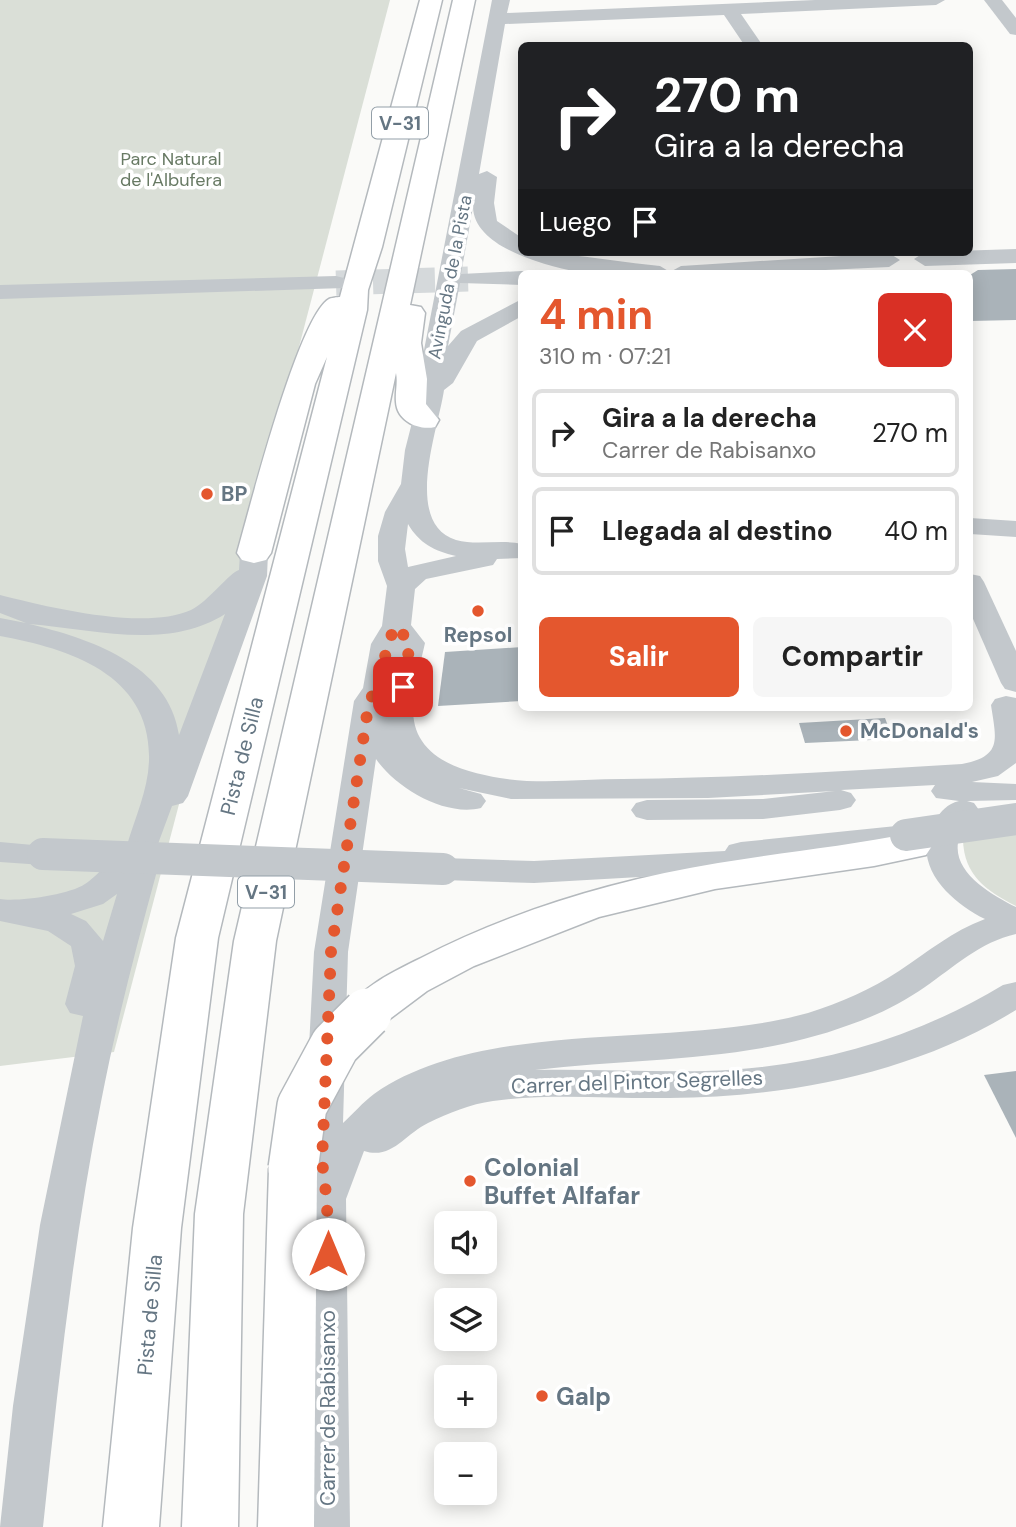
<!DOCTYPE html>
<html lang="es">
<head>
<meta charset="utf-8">
<style>
	:root { --surface:#fff; --page:#f6f6f6; --text:#222; --muted:#767676; --line:#e0e0e0; --accent:#e4572e }
	body { margin:0; font-family:"DM Sans",sans-serif; background:var(--page); color:var(--text); height:100vh; display:flex; flex-direction:column; font-size:26px; white-space:nowrap }
	* { box-sizing:border-box; margin:0 }
	p { font-size:23px; color:var(--muted) }
	.icon { flex:none; width:38px; height:38px; fill:none; stroke:currentColor; stroke-width:2; stroke-linecap:round; stroke-linejoin:round }
	.map { position:relative; flex:1; overflow:hidden }
	.side { position:absolute; left:518px; top:270px; width:455px; height:441px; display:flex; flex-direction:column; background:var(--surface); border-radius:10px; box-shadow:0 4px 18px #0003 }
	.side>* { flex:none }
	.hud { position:absolute; left:518px; top:42px; width:455px; height:214px; border-radius:10px; box-shadow:0 4px 18px #0003; background:#202124; color:#fff; overflow:hidden }
	.buttons { position:absolute; left:434px; top:1211px; display:grid; gap:14px }
	.buttons a { display:grid; place-items:center; width:63px; height:63px; border-radius:10px; background:var(--surface); box-shadow:0 4px 18px #0003; font-size:35px }
	.pin { position:absolute; display:grid; place-items:center; width:60px; height:60px; color:#fff; margin:-30px; border-radius:14px; box-shadow:0 4px 10px #0006 }
	.me { position:absolute; width:77px; margin:-38px; rotate:0deg; stroke-linejoin:round; filter:drop-shadow(0 0 5px #0008) }
	.turn { display:flex; align-items:center; gap:24px; height:147px; padding:0 21px; font-size:32px }
	.turn .icon { width:91px; height:91px; stroke-width:2.5 }
	.turn b { display:block; font-size:49px; line-height:60px }
	.then { display:flex; align-items:center; height:66px; padding:0 21px; background:#0003; gap:14px; font-size:26px }
	.round { display:grid; place-items:center; flex:none; width:74px; height:74px; border-radius:10px; background:var(--page) }
	.overview { display:flex; align-items:center; justify-content:space-between; height:119px; padding:0 21px }
	h1 { font-size:42px; font-weight:700; line-height:52px; color:var(--accent) }
	.button { display:flex; gap:14px; margin-top:auto; padding:14px 21px }
	.button a { flex:1; height:80px; border-radius:10px; background:var(--accent); color:#fff; font-size:28px; font-weight:700; line-height:80px; text-align:center }
	.button a+a { background:var(--page); color:var(--text) }
	ul { padding:0; list-style:none }
	li { display:flex; align-items:center; gap:21px; height:88px; margin:0 14px 10px; padding:0 7px; border:4px solid var(--line); border-radius:10px }
	li div { flex:1 }
	li b { display:block; font-size:26px }
	li em { font-style:normal }
	.map>svg:first-child { display:block }
	.green { fill:#dadfd7 }
	.building { fill:#aab3b9 }
	.lines { fill:none; stroke-linecap:round; stroke-linejoin:round }
	.minor-tunnel { stroke:#d5d9db; stroke-width:25; stroke-dasharray:25 12; stroke-linecap:butt }
	.highway-casing { stroke:#b4b9bd; stroke-width:3 }
	.minor { fill:#c3c8cc; fill-rule:evenodd }
	.highway { fill:#fff; fill-rule:evenodd }
	.highway-bridge-casing { stroke:#b4b9bd; stroke-width:52; stroke-linecap:butt }
	.minor-bridge { stroke:#c3c8cc; stroke-width:32 }
	.highway-bridge { stroke:#fff; stroke-width:49 }
	.route { stroke:#e4572e; stroke-width:12; stroke-dasharray:0 21.6 }
	.poi-dot { fill:#e4572e; stroke:#fff; stroke-width:2.5 }
	.labels { text-anchor:middle; dominant-baseline:central; stroke-width:7; stroke-linejoin:round; paint-order:stroke }
	.far-park-label { font-size:18px; fill:#687a64; stroke:#fff }
	.far-street-label { font-size:18px; fill:#657683; stroke:#fff }
	.shield { fill:#fff; stroke:#939fa8; stroke-width:2 }
	.shield-label { font-size:19px; font-weight:bold; fill:#657683 }
	.poi-label { font-size:21px; font-weight:bold; fill:#657683; stroke:#fff; text-anchor:start }
	.street-label { font-size:21px; fill:#657683; stroke:#fff }
	.near-poi-label { font-size:24px; font-weight:bold; fill:#657683; stroke:#fff; text-anchor:start }
</style>
</head>
<body>
<div class="map">
<svg width="1016" height="1527" viewBox="0 0 1016 1527">
	<rect width="100%" height="100%" fill="#fafaf8"/>
	<g class="green">
		<path d="M 0,0 L 390,0 L 114,1052 L 0,1066 Z"/>
		<path d="M 1016,804 L 1016,906 C 986,891 964,875 963,840 Z"/>
	</g>
	<g class="building">
		<path d="M 1016,269 L 1016,320 L 970,321 L 970,275 L 978,270 Z"/>
		<path d="M 522,647 L 522,701 L 438,706 L 445,652 Z"/>
		<path d="M 885,718 L 893,739 L 805,743 L 799,723 Z"/>
		<path d="M 1016,1071 L 1016,1138 L 984,1075 Z"/>
	</g>
	<g class="lines">
		<path class="minor-tunnel" d="M 336,283 L 468,279"/>
		<g class="highway-casing">
			<g id="highway">
				<path d="M 420,0 L 442,0 L 382,247 L 368,290 L 367,310 L 218,938 L 181,1228 L 159,1527 L 103,1527 L 133,1228 L 176,938 L 327,357 L 315,384 L 271,553 L 266,560 L 254,563 L 242,560 L 237,553 C 249,511 298,317 329,299 C 330,298 338,297 340,297 Z"/>
				<path d="M 453,0 L 475,0 L 410,305 L 421,307 L 425,313 L 421,343 L 427,379 L 426,404 L 439,420 L 435,427 C 419,431 397,421 396,402 C 395,392 398,383 396,373 L 276,941 L 243,1214 L 238,1527 L 182,1527 L 195,1214 L 234,941 Z"/>
				<path d="M 912,833 L 926,837 L 932,846 L 926,855 L 874,866 L 715,889 L 599,917 L 474,966 L 427,991 L 383,1024 L 367,1028 L 351,1024 L 345,1013 C 360,987 395,971 421,958 C 514,910 615,880 718,863 C 783,852 848,846 912,833 Z"/>
				<path d="M 293,1151 L 310,1156 L 317,1169 L 314,1527 L 258,1527 L 269,1169 L 276,1156 Z"/>
			</g>
		</g>
		<g class="minor">
			<path d="M 492,0 L 510,0 L 507,13 L 815,0 L 945,0 L 936,5 L 741,14 L 763,46 L 745,46 L 724,15 L 505,24 L 479,174 L 487,171 L 497,177 L 494,203 L 497,221 L 522,238 L 522,252 C 568,252 614,262 660,266 L 670,272 L 681,266 L 889,253 L 900,260 L 889,267 C 816,271 743,273 670,273 C 642,273 611,277 584,273 C 550,267 474,249 473,207 L 461,274 L 522,271 L 529,273 L 522,273 L 522,285 L 460,283 L 448,346 L 461,331 L 522,299 L 522,316 L 477,341 L 453,383 L 444,390 C 439,427 402,523 456,540 C 477,546 500,539 522,544 L 522,558 L 497,559 L 493,565 L 426,579 L 415,589 L 411,625 L 425,643 C 419,672 403,714 422,741 C 439,767 479,775 507,779 C 545,784 586,779 623,779 C 737,778 849,771 962,764 C 1003,756 996,739 991,705 L 995,699 L 1006,696 L 1016,698 L 1016,763 L 998,776 L 972,782 L 1016,784 L 1016,800 L 967,801 L 974,803 L 979,810 C 975,816 969,820 965,826 C 939,865 988,893 1016,907 L 1016,934 C 980,942 954,967 925,987 C 902,1003 876,1016 849,1025 C 747,1063 640,1057 535,1070 C 591,1069 648,1072 705,1071 C 812,1068 912,1040 1003,985 L 1016,982 L 1016,1010 C 912,1074 789,1097 669,1098 C 610,1099 552,1093 493,1101 C 470,1104 449,1113 428,1123 C 405,1134 392,1160 364,1151 L 346,1199 L 350,1527 L 304,1527 L 307,1202 L 303,1161 L 314,952 L 354,701 L 363,688 L 371,644 L 382,626 L 387,586 L 378,561 L 378,536 L 385,512 L 401,484 L 405,450 L 420,391 L 418,381 ZM 408,524 C 419,543 434,551 456,556 L 408,567 L 405,549 ZM 376,759 C 396,788 445,817 481,808 L 486,801 L 481,794 L 459,788 L 511,799 L 708,798 L 835,791 L 763,799 L 647,800 L 636,803 L 631,810 L 636,817 L 647,820 L 763,819 L 840,810 L 851,807 L 856,800 L 851,793 L 841,790 L 935,785 L 931,791 L 936,798 L 959,801 C 947,804 941,811 935,821 C 908,863 950,902 985,919 C 952,931 928,952 899,971 C 872,989 840,1003 808,1013 C 677,1050 485,1016 374,1094 C 363,1102 353,1114 343,1123 L 348,952 Z"/>
			<path d="M 984,0 L 1002,0 L 1016,18 L 1016,35 L 1010,34 Z"/>
			<path d="M 1016,249 L 1016,263 L 925,266 L 914,259 L 925,252 Z"/>
			<path d="M 336,276 L 344,278 L 347,283 L 344,288 L 0,299 L 0,285 Z"/>
			<path d="M 970,518 L 1016,521 L 1016,537 L 970,534 Z"/>
			<path d="M 254,545 L 264,547 L 268,553 L 267,576 L 188,796 L 183,803 L 172,806 L 155,852 L 143,855 L 131,852 L 127,845 C 135,818 148,790 149,761 C 152,675 71,649 0,636 L 0,618 L 26,623 L 0,613 L 0,595 C 48,607 144,631 191,610 C 208,602 230,572 239,570 L 240,553 L 244,547 ZM 225,614 L 179,735 C 169,664 88,638 29,624 C 93,629 167,651 225,614 Z"/>
			<path d="M 970,574 L 980,576 L 984,582 L 1016,651 L 1016,692 L 1005,689 L 1001,683 L 970,612 Z"/>
			<path d="M 906,825 L 918,828 L 922,835 L 918,842 L 779,858 L 775,866 L 763,870 L 534,883 L 443,880 L 431,877 L 426,869 L 431,861 L 443,858 L 534,861 L 725,851 L 729,845 L 741,842 Z"/>
			<path d="M 0,842 L 55,847 L 60,854 L 55,861 L 43,865 L 0,862 Z"/>
			<path d="M 120,859 L 152,863 L 157,871 C 136,948 116,1024 101,1102 C 73,1243 58,1385 43,1527 L 0,1527 L 13,1406 L 40,1225 L 83,1016 L 70,1013 L 65,1004 L 75,966 L 71,946 L 48,931 L 0,921 L 0,899 C 17,902 69,895 85,884 C 98,876 104,863 120,859 ZM 117,894 L 103,941 L 86,921 L 71,914 L 103,904 Z"/>
		</g>
		<use href="#highway" class="highway"/>
		<g class="highway-bridge-casing">
			<path id="highway-bridge" d="M 293,1169 L 302,1106 L 335,1045 L 367,1013"/>
		</g>
		<g class="minor-bridge">
			<path d="M 906,835 L 1016,819"/>
			<path d="M 43,854 L 443,869"/>
		</g>
		<use href="#highway-bridge" class="highway-bridge"/>
	</g>
	<g class="lines">
		<path class="route" d="M 328,1254 L 327,1202 L 322,1161 L 331,952 L 369,701 C 385,679 382,650 396,626 L 410,643 L 403,687"/>
	</g>
	<g class="poi-dot">
		<circle cx="207" cy="494" r="7"/>
		<circle cx="478" cy="611" r="7"/>
		<circle cx="846" cy="731" r="7"/>
		<circle cx="470" cy="1181" r="7"/>
		<circle cx="542" cy="1396" r="7"/>
	</g>
	<g class="labels">
		<g class="far-park-label">
			<text x="171" y="159">Parc Natural<tspan x="171" dy="21">de l'Albufera</tspan></text>
		</g>
		<g class="far-street-label">
			<text transform="translate(450 277) rotate(-79)">Avinguda de la Pista</text>
		</g>
		<g class="shield">
			<rect x="372" y="107.5" width="56" height="31" rx="5"/>
			<rect x="238" y="876.5" width="56" height="31" rx="5"/>
		</g>
		<g class="shield-label">
			<text x="400" y="123">V-31</text>
			<text x="266" y="892">V-31</text>
		</g>
		<g class="poi-label">
			<text x="221" y="494">BP</text>
			<text x="478" y="635" text-anchor="middle">Repsol</text>
			<text x="860" y="731">McDonald's</text>
		</g>
		<g class="street-label">
			<text transform="translate(242 756) rotate(-76)">Pista de Silla</text>
			<text transform="translate(637 1082) rotate(-2)">Carrer del Pintor Segrelles</text>
			<text transform="translate(150 1315) rotate(-85)">Pista de Silla</text>
			<text transform="translate(328 1408) rotate(-90)">Carrer de Rabisanxo</text>
		</g>
		<g class="near-poi-label">
			<text x="484" y="1167">Colonial<tspan x="484" dy="28">Buffet Alfafar</tspan></text>
			<text x="556" y="1396">Galp</text>
		</g>
	</g>
</svg>
<div class="buttons">
<a><svg class="icon" aria-label="sound" viewBox="0 0 24 24"><path d="M4 9h4l5-4v14l-5-4H4zM17 9q2 3 0 6"/></svg></a>
<a><svg class="icon" aria-label="layers" viewBox="0 0 24 24"><path d="M12 4l9 5-9 5-9-5zM3 14l9 5 9-5"/></svg></a>
<a>+</a>
<a>−</a>
</div>
<div class="pin" style="left:403px;top:687px;background:#d93025"><svg class="icon" aria-label="arrive" viewBox="0 0 24 24"><path d="M6 21V4h12l-3 4 3 4H6"/></svg></div>
<svg class="me" style="left:328px;top:1254px" viewBox="-20 -20 40 40"><circle r="19" fill="#fff"/><path d="M0-13L10 11 0 6-10 11z" fill="#e4572e"/></svg>
<div class="hud">
<div class="turn"><svg class="icon" aria-label="right" viewBox="0 0 24 24"><path d="M7 20v-9h11M14 6l5 5-5 5"/></svg><div><b>270 m</b>Gira a la derecha</div></div>
<div class="then">Luego<svg class="icon" aria-label="arrive" viewBox="0 0 24 24"><path d="M6 21V4h12l-3 4 3 4H6"/></svg></div>
</div>
<section class="side">
<div class="overview"><div><h1>4 min</h1><p>310 m · 07:21</p></div><a class="round" style="background:#d93025;color:#fff"><svg class="icon" aria-label="close" viewBox="0 0 24 24"><path d="M6 6l12 12M18 6L6 18"/></svg></a></div>
<ul>
<li><svg class="icon" aria-label="right" viewBox="0 0 24 24"><path d="M7 20v-9h11M14 6l5 5-5 5"/></svg><div><b>Gira a la derecha</b><p>Carrer de Rabisanxo</p></div><em>270 m</em></li>
<li><svg class="icon" aria-label="arrive" viewBox="0 0 24 24"><path d="M6 21V4h12l-3 4 3 4H6"/></svg><div><b>Llegada al destino</b></div><em>40 m</em></li>
</ul>
<div class="button"><a>Salir</a><a>Compartir</a></div>
</section>
</div>
</body>
</html>
